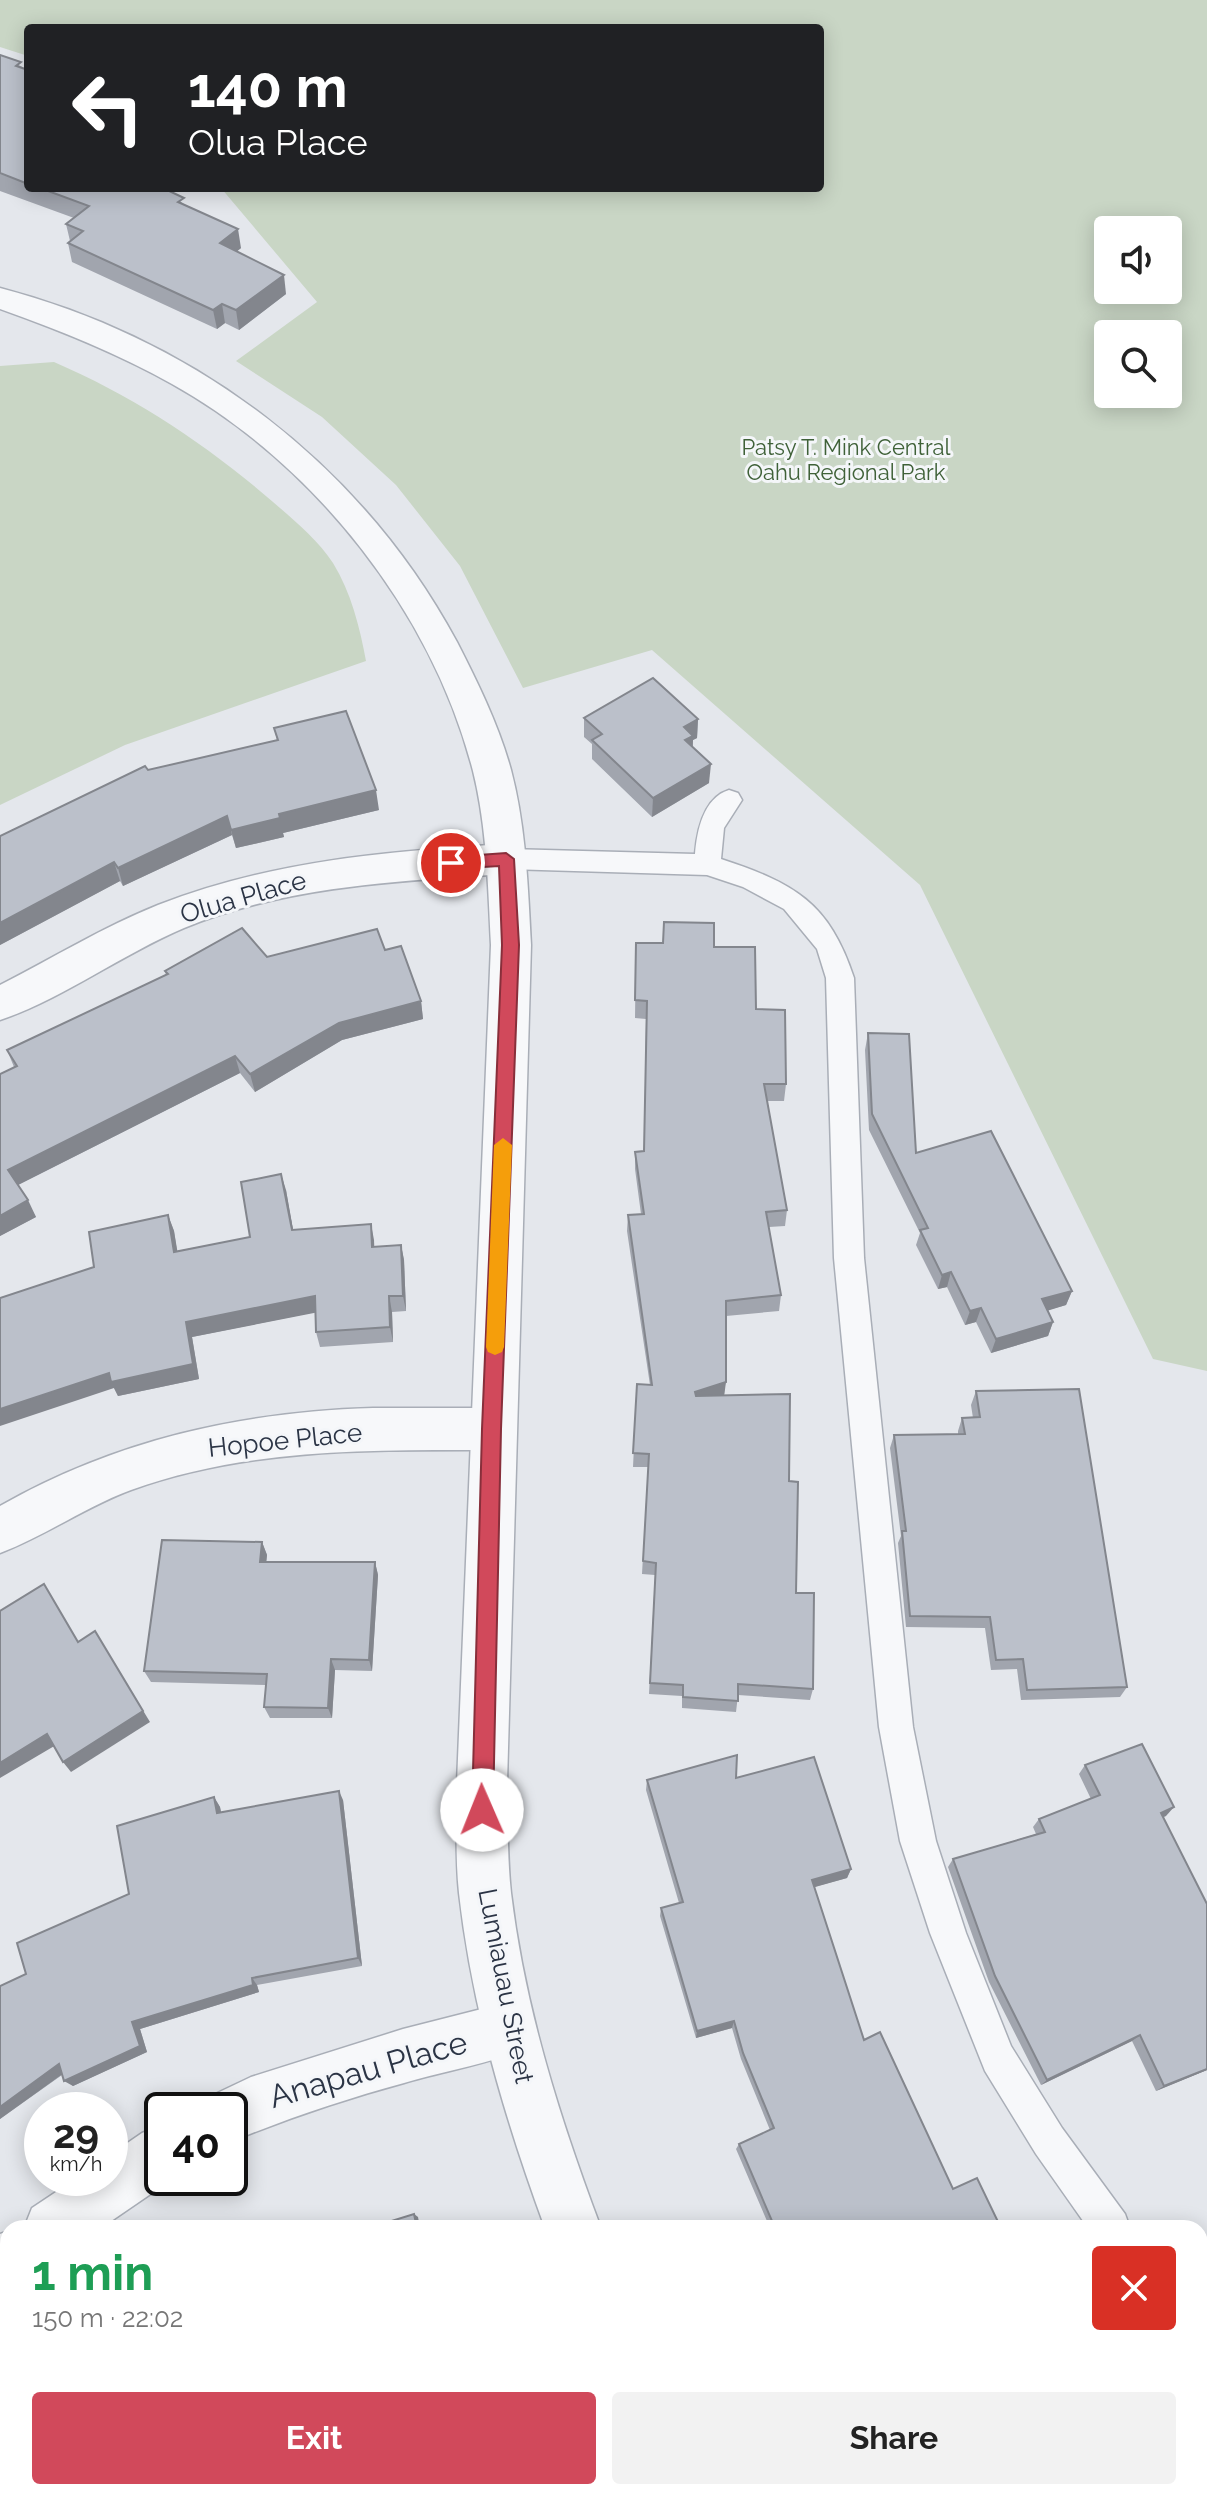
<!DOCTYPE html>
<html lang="en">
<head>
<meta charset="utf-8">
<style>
	:root { --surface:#fff; --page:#f2f2f2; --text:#222; --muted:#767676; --accent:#d1495b }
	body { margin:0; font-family:Raleway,sans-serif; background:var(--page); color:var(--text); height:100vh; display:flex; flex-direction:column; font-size:30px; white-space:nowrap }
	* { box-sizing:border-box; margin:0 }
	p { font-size:26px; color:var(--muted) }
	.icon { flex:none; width:44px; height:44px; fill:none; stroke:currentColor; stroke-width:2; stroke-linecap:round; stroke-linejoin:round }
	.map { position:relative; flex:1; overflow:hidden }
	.side { position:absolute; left:0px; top:2220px; width:1208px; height:280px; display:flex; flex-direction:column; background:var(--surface); border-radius:24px 24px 0 0; box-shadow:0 4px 20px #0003 }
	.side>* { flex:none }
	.hud { position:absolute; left:24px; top:24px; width:800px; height:168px; border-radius:8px; box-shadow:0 4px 20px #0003; background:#202124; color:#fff; overflow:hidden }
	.controls { position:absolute; left:1094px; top:216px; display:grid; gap:16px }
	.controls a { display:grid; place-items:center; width:88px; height:88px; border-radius:8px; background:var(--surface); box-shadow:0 4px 20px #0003; font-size:40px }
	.speed { position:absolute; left:24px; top:2092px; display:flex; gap:16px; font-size:40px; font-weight:700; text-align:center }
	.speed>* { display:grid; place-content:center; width:104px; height:104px; border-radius:50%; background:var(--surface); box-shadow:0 4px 20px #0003; line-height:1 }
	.speed small { font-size:20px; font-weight:400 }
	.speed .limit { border:4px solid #111; border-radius:12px; background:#fff; color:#111 }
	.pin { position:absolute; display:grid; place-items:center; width:68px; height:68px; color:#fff; margin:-34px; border:4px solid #fff; border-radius:50%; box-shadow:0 2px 8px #0007 }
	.me { position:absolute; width:88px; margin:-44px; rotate:359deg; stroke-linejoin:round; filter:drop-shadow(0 0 6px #0008) }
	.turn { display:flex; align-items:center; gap:28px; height:168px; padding:0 32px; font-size:36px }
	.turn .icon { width:104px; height:104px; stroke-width:2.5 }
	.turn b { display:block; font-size:56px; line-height:68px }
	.round { display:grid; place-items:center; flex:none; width:84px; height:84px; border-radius:8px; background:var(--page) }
	.overview { display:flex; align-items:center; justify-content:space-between; height:136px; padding:0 32px }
	h1 { font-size:48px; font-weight:700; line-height:60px; color:#1e9e55 }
	.primary-button { display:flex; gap:16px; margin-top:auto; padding:16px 32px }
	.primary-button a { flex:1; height:92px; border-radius:8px; background:var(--accent); color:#fff; font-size:32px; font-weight:700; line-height:92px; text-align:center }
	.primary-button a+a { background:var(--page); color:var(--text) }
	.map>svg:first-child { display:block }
	.green { fill:#c9d6c5; fill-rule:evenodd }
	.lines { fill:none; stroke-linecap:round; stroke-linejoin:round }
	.service-casing { stroke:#a9aeb7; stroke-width:3 }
	.minor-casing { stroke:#a9aeb7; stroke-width:3 }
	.tertiary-casing { stroke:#a9aeb7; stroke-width:3 }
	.service { fill:#f7f8fa; fill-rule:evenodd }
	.minor { fill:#f7f8fa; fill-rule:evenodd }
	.tertiary { fill:#f7f8fa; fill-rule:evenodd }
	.wall { fill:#a1a5ae }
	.shaded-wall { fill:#83868d }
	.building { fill:#bbc0ca; stroke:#83868d; stroke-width:2 }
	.route { fill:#d1495b; stroke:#882f3b; stroke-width:2 }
	.slow { fill:#f59e0b }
	.labels { text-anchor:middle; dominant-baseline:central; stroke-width:6; stroke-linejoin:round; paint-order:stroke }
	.far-park-label { font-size:22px; fill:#3f6138; stroke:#f4f6f9 }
	.street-label { font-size:26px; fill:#2b3445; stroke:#f4f6f9 }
	.near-street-label { font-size:32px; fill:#2b3445; stroke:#f4f6f9 }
</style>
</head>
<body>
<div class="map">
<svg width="1207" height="2500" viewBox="0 0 1207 2500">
	<rect width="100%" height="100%" fill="#e4e7ec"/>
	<g class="green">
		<path d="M 0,0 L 1207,0 L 1207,1371 L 1153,1359 L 920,885 L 652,650 L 523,688 L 460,566 L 396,485 L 322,417 L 236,361 L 317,302 L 221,188 L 820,188 L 820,28 L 28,28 L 28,56 L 0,47 ZM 1108,230 L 1168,230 L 1168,290 L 1108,290 ZM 1108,334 L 1168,334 L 1168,394 L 1108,394 Z"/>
		<path d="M 54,362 C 135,397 206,444 273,502 C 294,520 318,540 333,563 C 351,592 360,628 366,661 L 125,745 L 0,805 L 0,366 Z"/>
	</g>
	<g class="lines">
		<g class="service-casing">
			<g id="service">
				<path d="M 729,790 L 738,793 L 742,800 L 724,828 L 721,859 C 794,883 829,902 854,978 L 864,1258 L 913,1727 L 936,1841 L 966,1933 L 1011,2046 L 1062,2128 L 1125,2214 L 1130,2228 L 1088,2228 L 1036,2154 L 985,2071 L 930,1933 L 900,1841 L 879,1727 L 834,1258 L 826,978 L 817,949 L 784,909 L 743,887 L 707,875 L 506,869 L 497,866 L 493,859 L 497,852 L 506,849 L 695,854 C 697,831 703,798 729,790 Z"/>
				<path d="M 1200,2311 L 1207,2314 L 1207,2358 L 1200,2355 Z"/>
			</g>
		</g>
		<g class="minor-casing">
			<g id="minor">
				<path d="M 506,844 L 520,848 L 526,859 L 520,870 L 506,874 C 398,881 285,886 184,928 C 122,954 63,999 0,1020 L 0,985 C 53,958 103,927 158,905 C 270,861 388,851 506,844 Z"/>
				<path d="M 373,1408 L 492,1408 L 508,1414 L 515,1429 L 508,1444 L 492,1450 C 370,1450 247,1448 131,1490 C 85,1507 45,1536 0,1553 L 0,1506 C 116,1440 240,1412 373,1408 Z"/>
				<path d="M 509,2002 L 528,2010 L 536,2029 L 528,2048 C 488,2064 445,2071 404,2083 C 345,2099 286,2119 230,2142 L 230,2110 L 205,2110 L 211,2096 L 251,2077 L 403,2029 Z"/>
				<path d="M 162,2125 L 162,2178 L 174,2178 L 101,2228 L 24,2228 L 32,2208 L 77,2178 L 110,2178 L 110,2155 L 142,2133 Z"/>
				<path d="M 8,2231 L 8,2289 L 0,2292 L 0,2234 Z"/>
			</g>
		</g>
		<g class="tertiary-casing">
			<g id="tertiary">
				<path d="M 0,288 C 195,339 361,464 457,642 C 478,683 499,726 511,770 C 526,827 528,887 531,945 L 507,1783 C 508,1820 507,1856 511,1893 C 525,2009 560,2119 601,2228 L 545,2228 C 505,2119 472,2008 459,1893 C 455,1856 457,1819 457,1783 L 491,945 C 488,887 487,827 473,771 C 432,612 315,464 172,384 C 117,353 59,330 0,309 Z"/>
				<path d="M 685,2492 L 748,2492 L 751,2500 L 689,2500 Z"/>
			</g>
		</g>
		<use href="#service" class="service"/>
		<use href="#minor" class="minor"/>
		<use href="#tertiary" class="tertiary"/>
	</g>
	<g class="wall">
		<path d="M 0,55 L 28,70 L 28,188 L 163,188 L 241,248 L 237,251 L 286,294 L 239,330 L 225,323 L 217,329 L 72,262 L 68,243 L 70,241 L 66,224 L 74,218 L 0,191 Z"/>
		<path d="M 584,718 L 698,719 L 697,738 L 693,740 L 693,747 L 709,783 L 652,817 L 592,759 L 592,744 L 584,737 Z"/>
		<path d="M 274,728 L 379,810 L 283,833 L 284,837 L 236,848 L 232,835 L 123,886 L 120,881 L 0,945 L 0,836 L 148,770 L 277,740 Z"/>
		<path d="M 636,943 L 714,947 L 756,1009 L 786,1084 L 784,1101 L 767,1101 L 787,1210 L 785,1226 L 769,1227 L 781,1295 L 779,1311 L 726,1316 L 724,1395 L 789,1481 L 796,1593 L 813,1689 L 810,1700 L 738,1695 L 736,1712 L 682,1708 L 682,1696 L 649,1694 L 655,1575 L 642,1574 L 648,1467 L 633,1467 L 637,1384 L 650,1385 L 627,1231 L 628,1215 L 641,1214 L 635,1169 L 635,1152 L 644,1151 L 646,1019 L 635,1018 Z"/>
		<path d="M 385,950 L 421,1001 L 423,1019 L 342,1040 L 255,1092 L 240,1073 L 18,1185 L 36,1217 L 0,1236 L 0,1074 L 14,1067 L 7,1050 L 166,975 L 165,971 L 267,957 Z"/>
		<path d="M 868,1033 L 916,1153 L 1072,1291 L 1066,1305 L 1048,1310 L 1053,1322 L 1048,1336 L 991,1353 L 976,1322 L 965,1325 L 947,1287 L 938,1289 L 916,1245 L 920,1233 L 869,1130 L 865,1050 Z"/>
		<path d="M 286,1190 L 293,1230 L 371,1224 L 374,1247 L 401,1245 L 404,1260 L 406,1311 L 392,1312 L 393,1342 L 320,1347 L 316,1332 L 315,1312 L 192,1337 L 199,1379 L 118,1396 L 114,1388 L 94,1267 L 168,1215 L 174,1231 L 177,1251 L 250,1237 Z"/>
		<path d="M 976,1391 L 1127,1687 L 1120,1697 L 1021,1700 L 1017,1669 L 991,1670 L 985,1628 L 906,1627 L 898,1543 L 901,1536 L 890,1448 L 894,1435 L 958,1434 L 958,1431 L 962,1418 L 973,1418 L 971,1405 Z"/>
		<path d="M 262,1542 L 267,1555 L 266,1562 L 375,1562 L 378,1575 L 372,1671 L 335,1670 L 332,1718 L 270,1718 L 264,1707 L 266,1685 L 151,1682 L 144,1671 Z"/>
		<path d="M 1085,1765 L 1166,1816 L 1163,1817 L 1207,1904 L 1207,2070 L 1156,2091 L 1132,2041 L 1041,2085 L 989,1982 L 948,1867 L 953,1859 L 1036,1834 L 1033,1827 L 1039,1819 L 1091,1799 L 1079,1774 Z"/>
		<path d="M 736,1778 L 851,1869 L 847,1878 L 814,1887 L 864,2040 L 953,2189 L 1001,2228 L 770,2228 L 736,2149 L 739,2144 L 770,2130 L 741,2059 L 732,2028 L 696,2038 L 660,1916 L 661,1908 L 679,1903 L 646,1790 L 647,1780 Z"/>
		<path d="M 214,1797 L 220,1807 L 221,1812 L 343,1800 L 362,1966 L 257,1985 L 259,1992 L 140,2029 L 147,2052 L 73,2086 L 62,2075 L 0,2119 L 0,1986 L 26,1974 L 129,1894 Z"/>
		<path d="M 972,2492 L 1184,2492 L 1195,2500 L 968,2500 Z"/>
	</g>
	<g class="shaded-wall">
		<path d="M 238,229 L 241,248 L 224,262 L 220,243 Z"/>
		<path d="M 284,275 L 286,294 L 239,330 L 236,310 Z"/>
		<path d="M 222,304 L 225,323 L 217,329 L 213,310 Z"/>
		<path d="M 698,719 L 697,738 L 693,740 L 692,755 L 684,760 L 684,727 Z"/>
		<path d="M 711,764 L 709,783 L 652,817 L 653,798 Z"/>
		<path d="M 376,790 L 379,810 L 283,833 L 284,837 L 236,848 L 231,830 L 279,814 Z"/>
		<path d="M 227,816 L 232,835 L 123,886 L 118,868 Z"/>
		<path d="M 114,862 L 120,881 L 0,945 L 0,923 Z"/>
		<path d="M 421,1001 L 423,1019 L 342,1040 L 255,1092 L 250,1074 L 339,1023 Z"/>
		<path d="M 235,1056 L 240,1073 L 16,1186 L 8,1170 Z"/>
		<path d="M 281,1174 L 286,1190 L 296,1246 L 292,1230 Z"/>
		<path d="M 28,1200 L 36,1217 L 0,1236 L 0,1216 Z"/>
		<path d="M 168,1215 L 174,1231 L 180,1267 L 174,1252 Z"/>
		<path d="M 371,1224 L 374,1240 L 375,1263 L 372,1247 Z"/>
		<path d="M 401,1245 L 404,1260 L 406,1311 L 403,1296 Z"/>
		<path d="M 951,1272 L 947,1287 L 938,1289 L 942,1275 Z"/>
		<path d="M 1072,1291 L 1066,1305 L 1037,1314 L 1042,1299 Z"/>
		<path d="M 315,1296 L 319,1312 L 192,1337 L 199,1379 L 118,1396 L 114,1388 L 0,1426 L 0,1409 L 186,1322 Z"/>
		<path d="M 389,1296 L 392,1312 L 393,1342 L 390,1327 Z"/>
		<path d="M 981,1308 L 976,1322 L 965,1325 L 970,1311 Z"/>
		<path d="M 1053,1322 L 1048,1336 L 991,1353 L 996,1339 Z"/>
		<path d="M 726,1382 L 724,1397 L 694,1406 L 695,1392 Z"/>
		<path d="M 262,1542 L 267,1555 L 265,1575 L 260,1562 Z"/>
		<path d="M 375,1562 L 378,1575 L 372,1671 L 369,1660 Z"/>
		<path d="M 102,1643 L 150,1722 L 71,1772 L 63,1762 Z"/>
		<path d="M 331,1659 L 335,1670 L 332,1718 L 328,1708 Z"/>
		<path d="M 47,1734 L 56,1745 L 0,1778 L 0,1763 Z"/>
		<path d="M 339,1791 L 343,1800 L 362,1966 L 358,1958 Z"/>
		<path d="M 214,1797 L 220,1807 L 223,1822 L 217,1813 Z"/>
		<path d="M 1174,1807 L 1166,1816 L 1153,1821 L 1161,1813 Z"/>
		<path d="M 851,1869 L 847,1878 L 808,1889 L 812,1880 Z"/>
		<path d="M 252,1978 L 257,1985 L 259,1992 L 140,2029 L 147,2052 L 73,2086 L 64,2081 L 132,2022 Z"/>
		<path d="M 734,2021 L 732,2028 L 696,2038 L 697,2031 Z"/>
		<path d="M 1140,2035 L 1132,2041 L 1041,2085 L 1047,2080 Z"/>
		<path d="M 59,2064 L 68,2070 L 0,2119 L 0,2107 Z"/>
		<path d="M 1207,2069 L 1207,2070 L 1156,2091 L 1164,2086 Z"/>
		<path d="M 414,2214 L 418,2217 L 420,2228 L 417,2228 Z"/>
		<path d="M 205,2492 L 213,2492 L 217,2500 L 209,2500 Z"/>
	</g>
	<g class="building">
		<path d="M 0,55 L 21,62 L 16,66 L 28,70 L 28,184 L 0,173 Z"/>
		<path d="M 40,188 L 163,188 L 184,198 L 178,202 L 238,229 L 220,243 L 284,275 L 236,310 L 222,304 L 213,310 L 68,243 L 83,231 L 66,224 L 89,206 Z"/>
		<path d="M 653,678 L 698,719 L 684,727 L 693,736 L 685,740 L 711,764 L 653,798 L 592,740 L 602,734 L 584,718 Z"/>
		<path d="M 346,711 L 376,790 L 279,814 L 280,818 L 231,830 L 227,816 L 118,868 L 114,862 L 0,923 L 0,836 L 145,766 L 148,770 L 278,740 L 274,728 Z"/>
		<path d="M 664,922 L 714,923 L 714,947 L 755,947 L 756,1009 L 785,1010 L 786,1084 L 764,1084 L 787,1210 L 766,1212 L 781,1295 L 726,1301 L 726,1382 L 695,1392 L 696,1396 L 790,1394 L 789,1481 L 798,1482 L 796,1593 L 814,1593 L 813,1689 L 738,1684 L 738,1701 L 683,1697 L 683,1685 L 650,1683 L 656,1563 L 643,1561 L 649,1454 L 633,1453 L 637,1384 L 652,1385 L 628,1215 L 644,1214 L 635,1152 L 644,1151 L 647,1001 L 635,1000 L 636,943 L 663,943 Z"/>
		<path d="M 242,928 L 267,957 L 377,929 L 385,950 L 401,946 L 421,1001 L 339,1023 L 250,1074 L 235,1056 L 8,1170 L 28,1200 L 0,1216 L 0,1074 L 17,1066 L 7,1050 L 168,974 L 165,971 Z"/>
		<path d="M 868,1033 L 909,1034 L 916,1153 L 991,1131 L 1072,1291 L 1042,1299 L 1053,1322 L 996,1339 L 981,1308 L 970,1311 L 951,1272 L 942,1275 L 920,1230 L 928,1228 L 872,1114 Z"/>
		<path d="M 281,1174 L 292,1230 L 371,1224 L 372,1247 L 401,1245 L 403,1296 L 389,1296 L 390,1327 L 316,1332 L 315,1296 L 186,1322 L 193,1364 L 111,1382 L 109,1373 L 0,1409 L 0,1298 L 94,1267 L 89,1232 L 168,1215 L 174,1252 L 250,1237 L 241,1182 Z"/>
		<path d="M 1079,1389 L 1127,1687 L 1027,1690 L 1023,1659 L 996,1660 L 990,1617 L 910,1616 L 902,1531 L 906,1531 L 894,1435 L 965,1434 L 962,1418 L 980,1417 L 976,1391 Z"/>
		<path d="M 162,1540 L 262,1542 L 260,1562 L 375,1562 L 369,1660 L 331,1659 L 328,1708 L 264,1707 L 267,1674 L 144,1671 Z"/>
		<path d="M 44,1584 L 78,1642 L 95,1631 L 143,1711 L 63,1762 L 47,1734 L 0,1763 L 0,1611 Z"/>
		<path d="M 1142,1744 L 1174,1807 L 1161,1813 L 1207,1904 L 1207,2069 L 1164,2086 L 1140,2035 L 1047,2080 L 995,1976 L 953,1859 L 1045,1832 L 1039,1819 L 1100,1795 L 1085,1765 Z"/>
		<path d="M 737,1755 L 736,1778 L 814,1757 L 851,1869 L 812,1880 L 864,2040 L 880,2032 L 953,2189 L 977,2178 L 1001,2228 L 775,2228 L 739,2144 L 774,2128 L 743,2053 L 734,2021 L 697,2031 L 661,1908 L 683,1902 L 647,1780 Z"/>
		<path d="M 339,1791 L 358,1958 L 252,1978 L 253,1985 L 132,2022 L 140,2046 L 64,2081 L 59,2064 L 0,2107 L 0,1986 L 26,1974 L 17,1943 L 129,1894 L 117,1826 L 214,1797 L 217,1813 Z"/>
		<path d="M 414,2214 L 417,2228 L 369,2228 Z"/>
		<path d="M 8,2435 L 8,2492 L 205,2492 L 209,2500 L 0,2500 L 0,2441 Z"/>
		<path d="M 479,2492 L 494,2492 L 500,2500 L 470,2500 Z"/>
		<path d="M 979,2492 L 1184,2492 L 1195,2500 L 975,2500 Z"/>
	</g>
	<path class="route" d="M 506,853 L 514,859 L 519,945 L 501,1429 L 493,1810 L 490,1817 L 482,1820 L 475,1817 L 472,1810 L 482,1429 L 502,945 L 499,866 L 451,869 L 443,863 L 451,857 Z"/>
	<path class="slow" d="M 503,1138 L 512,1145 L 504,1347 L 502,1352 L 495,1355 L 488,1352 L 486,1347 L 494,1145 Z"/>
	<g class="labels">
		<g class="far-park-label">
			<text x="846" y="447">Patsy T. Mink Central<tspan x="846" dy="25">Oahu Regional Park</tspan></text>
		</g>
		<g class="street-label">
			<text transform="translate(243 897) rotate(-16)">Olua Place</text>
			<text transform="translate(285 1440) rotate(-6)">Hopoe Place</text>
			<text transform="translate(506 1986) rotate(79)">Lumiauau Street</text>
		</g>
		<g class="near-street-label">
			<text transform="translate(368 2069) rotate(-16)">Anapau Place</text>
		</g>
	</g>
</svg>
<div class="controls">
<a><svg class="icon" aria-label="sound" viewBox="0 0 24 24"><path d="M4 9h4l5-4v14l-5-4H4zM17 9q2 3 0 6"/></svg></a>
<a><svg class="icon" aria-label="search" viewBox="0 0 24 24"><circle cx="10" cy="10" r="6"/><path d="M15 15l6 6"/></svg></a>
</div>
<div class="speed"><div>29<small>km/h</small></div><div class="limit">40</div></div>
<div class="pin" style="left:451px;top:863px;background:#d93025"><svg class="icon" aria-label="arrive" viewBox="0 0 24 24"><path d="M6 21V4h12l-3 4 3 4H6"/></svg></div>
<svg class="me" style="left:482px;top:1810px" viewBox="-20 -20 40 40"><circle r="19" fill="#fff"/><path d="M0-13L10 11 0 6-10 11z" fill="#d1495b"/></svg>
<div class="hud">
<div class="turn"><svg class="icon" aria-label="left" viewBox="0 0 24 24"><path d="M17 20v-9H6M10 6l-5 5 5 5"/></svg><div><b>140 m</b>Olua Place</div></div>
</div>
<section class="side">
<div class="overview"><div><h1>1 min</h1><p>150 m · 22:02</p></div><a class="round" style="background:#d93025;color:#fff"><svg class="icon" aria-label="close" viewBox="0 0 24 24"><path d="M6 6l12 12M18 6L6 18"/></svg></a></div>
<div class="primary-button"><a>Exit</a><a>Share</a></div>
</section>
</div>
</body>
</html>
